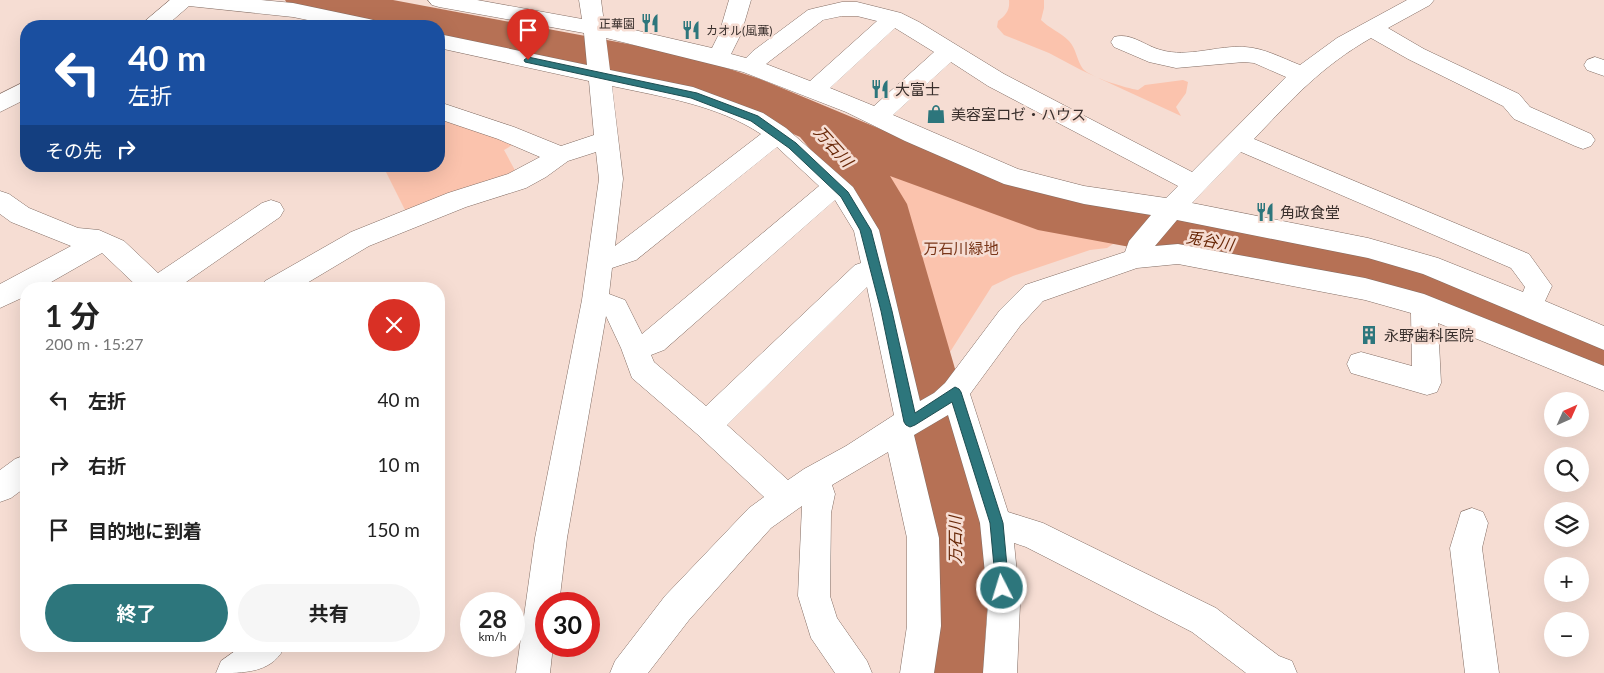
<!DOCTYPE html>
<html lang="ja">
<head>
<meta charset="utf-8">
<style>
	:root { --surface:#fff; --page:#f6f6f6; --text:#222; --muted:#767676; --accent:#2d767c }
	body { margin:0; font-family:Lato,"Noto Sans JP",sans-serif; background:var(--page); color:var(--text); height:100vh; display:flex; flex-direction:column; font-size:19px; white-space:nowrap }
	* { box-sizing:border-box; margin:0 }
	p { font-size:16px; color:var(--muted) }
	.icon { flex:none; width:28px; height:28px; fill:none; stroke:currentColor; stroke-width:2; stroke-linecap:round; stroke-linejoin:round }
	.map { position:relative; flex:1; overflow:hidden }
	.details { position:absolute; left:20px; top:282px; width:425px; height:370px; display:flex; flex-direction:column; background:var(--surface); border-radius:20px; box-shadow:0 5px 20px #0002 }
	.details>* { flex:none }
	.banner { position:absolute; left:20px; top:20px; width:425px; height:152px; border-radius:20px; box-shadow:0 5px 20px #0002; background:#1a4fa0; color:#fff; overflow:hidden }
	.needle { width:32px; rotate:45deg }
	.fabs { position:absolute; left:1544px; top:392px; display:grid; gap:10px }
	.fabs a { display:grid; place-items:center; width:45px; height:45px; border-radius:50%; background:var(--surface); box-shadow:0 5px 20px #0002; font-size:25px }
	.speed { position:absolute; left:460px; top:592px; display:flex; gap:10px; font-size:25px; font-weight:700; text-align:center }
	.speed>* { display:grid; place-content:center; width:65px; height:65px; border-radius:50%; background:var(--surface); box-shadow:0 5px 20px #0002; line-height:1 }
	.speed small { font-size:12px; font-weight:400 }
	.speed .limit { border:8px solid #d22; background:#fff; color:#111 }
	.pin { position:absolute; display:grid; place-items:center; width:42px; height:42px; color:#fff; margin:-51px -21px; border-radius:50% 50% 50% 0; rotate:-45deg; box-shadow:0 0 5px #0007 }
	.pin .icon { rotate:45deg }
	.me { position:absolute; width:55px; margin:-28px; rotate:355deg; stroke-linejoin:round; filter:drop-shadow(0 0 4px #0008) }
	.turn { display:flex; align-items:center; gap:18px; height:105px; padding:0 25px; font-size:22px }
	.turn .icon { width:65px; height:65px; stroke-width:2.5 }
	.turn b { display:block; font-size:35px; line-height:42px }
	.then { display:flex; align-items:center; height:48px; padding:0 25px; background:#0003; gap:10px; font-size:19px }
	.round { display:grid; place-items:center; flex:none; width:52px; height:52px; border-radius:26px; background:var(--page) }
	.head { display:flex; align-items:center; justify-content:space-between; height:85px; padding:0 25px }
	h1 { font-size:30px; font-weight:700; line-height:38px }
	.button { display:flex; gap:10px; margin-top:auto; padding:10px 25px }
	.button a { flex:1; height:58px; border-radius:30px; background:var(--accent); color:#fff; font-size:20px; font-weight:700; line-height:58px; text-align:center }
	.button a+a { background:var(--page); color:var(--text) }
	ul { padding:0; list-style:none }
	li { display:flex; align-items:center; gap:15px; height:65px; padding:0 25px }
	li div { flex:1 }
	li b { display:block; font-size:19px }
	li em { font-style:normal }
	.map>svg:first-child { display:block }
	.green { fill:#fbc3ad }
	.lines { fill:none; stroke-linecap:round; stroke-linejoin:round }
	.river { fill:#b67155; fill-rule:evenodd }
	.minor-casing { stroke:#826c63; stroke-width:1 }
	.minor { fill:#fff; fill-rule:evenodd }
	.route { fill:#2d767c; stroke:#1d4d51 }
	.labels { text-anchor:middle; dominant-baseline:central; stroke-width:5; stroke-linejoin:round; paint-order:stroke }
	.far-poi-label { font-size:12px; fill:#392f2c; stroke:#f6ddd3; text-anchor:end }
	.poi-label { font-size:15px; fill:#392f2c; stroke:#f6ddd3; text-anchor:start }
	.park-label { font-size:15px; fill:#793619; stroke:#f6ddd3 }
	.water-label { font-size:16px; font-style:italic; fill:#6a2909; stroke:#f6ddd3 }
</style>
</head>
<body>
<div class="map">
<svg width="1604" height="673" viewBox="0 0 1604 673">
	<rect width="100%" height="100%" fill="#f6ddd3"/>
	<g class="green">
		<path d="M 1009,0 L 1044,0 L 1044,8 L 1041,20 C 1049,28 1060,32 1069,41 C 1076,48 1077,61 1083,69 C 1092,78 1126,88 1138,90 L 1145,85 L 1183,80 L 1188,82 L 1186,93 L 1176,107 L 1181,116 L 1081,70 L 1049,53 L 1004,35 L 997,27 L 998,21 C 1006,15 1010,10 1009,0 Z"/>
		<path d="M 439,118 L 514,144 L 504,150 L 517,174 L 407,214 L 383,166 L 439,166 Z"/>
		<path d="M 861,150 L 1020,219 L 1110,237 L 1116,242 L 1107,248 L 1090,250 L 1013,276 L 992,286 L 950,352 L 937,354 L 908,239 L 894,203 L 882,183 L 858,153 Z"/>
	</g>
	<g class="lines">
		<path class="river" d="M 285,0 L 393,0 L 687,55 L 760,79 L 938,153 L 1041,188 L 1352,242 L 1421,260 L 1494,285 L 1604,328 L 1604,381 L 1473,326 L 1417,306 L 1352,288 L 1038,230 L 890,176 L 907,204 L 981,458 L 992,535 L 983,673 L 909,673 L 924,535 L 915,458 L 854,209 L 826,168 L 800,137 L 724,103 L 679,87 L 439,39 L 439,26 L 369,26 L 292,11 Z"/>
		<g class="minor-casing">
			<g id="minor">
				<path d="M 170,0 L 261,0 L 293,3 L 369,19 L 377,21 L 380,26 L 337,26 L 293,17 L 189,6 L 166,26 L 142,26 L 145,21 Z"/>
				<path d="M 428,0 L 477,0 L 582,19 L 579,0 L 601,0 L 604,23 L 712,48 L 719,34 L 729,0 L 751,0 L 741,34 L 731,54 L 746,58 L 753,51 L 808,10 L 816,8 L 842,2 L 857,2 L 901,13 L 919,22 L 1004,74 L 1192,172 L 1286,77 L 1254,63 L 1244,62 L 1176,68 L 1149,62 L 1114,47 L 1111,42 L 1114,37 C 1131,32 1145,46 1161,50 C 1188,58 1218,45 1245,47 C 1264,48 1282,58 1300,65 L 1337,38 L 1407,0 L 1434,0 L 1430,5 L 1388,28 L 1424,49 L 1519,94 L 1530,107 L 1591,134 L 1595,140 L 1591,146 L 1583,149 L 1575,146 L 1514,119 L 1503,106 L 1408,59 L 1371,38 C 1322,66 1293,98 1254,139 L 1529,254 L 1552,286 L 1545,301 L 1604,326 L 1604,350 L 1423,274 L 1368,258 L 1177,220 L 1155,246 L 1178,244 L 1365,278 L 1424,294 L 1604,366 L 1604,391 L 1438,323 L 1441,383 L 1437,392 L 1427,395 L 1351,373 L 1347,364 L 1351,355 L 1361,352 L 1412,366 L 1411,313 L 1365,300 L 1178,264 L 1137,268 L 1043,301 L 1020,326 L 970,394 L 1008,512 L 1043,523 L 1216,608 L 1279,656 L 1292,661 L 1297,673 L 1246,673 L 1192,632 L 1026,547 L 1014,543 L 1020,604 L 1017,673 L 983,673 L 988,604 L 980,523 L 948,415 L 914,435 L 939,538 L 941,626 L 934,673 L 900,673 L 907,626 L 907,538 L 888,452 L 832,485 L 835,494 L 831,513 L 830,596 L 837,618 L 867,661 L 872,673 L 835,673 L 811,638 L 798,596 L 802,506 L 771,528 L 689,620 L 648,673 L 610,673 L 615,661 L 665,596 L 749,508 L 764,497 L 697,434 L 632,378 L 621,348 L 606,316 L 567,538 L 559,604 L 546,604 L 546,646 L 553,646 L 550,673 L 516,673 L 535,538 L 582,300 L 599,179 L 596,152 L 568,161 L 546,177 L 526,188 L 466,207 L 369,246 L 297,289 L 261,289 L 265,281 L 351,232 L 448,193 L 508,174 L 540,157 L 498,139 L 439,119 L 439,102 L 514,127 L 561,146 L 594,135 L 589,81 L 439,48 L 439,34 L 587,65 L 584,33 L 439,7 L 432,5 ZM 842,16 L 857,16 L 877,21 L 810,81 L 766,64 L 823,20 ZM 895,28 L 934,52 L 874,106 L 830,88 ZM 606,38 L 743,72 L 846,112 L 905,141 L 1004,184 L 1084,204 L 1151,215 L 1129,241 L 1125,252 L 1025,285 L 1000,310 L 945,383 L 934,393 L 920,401 L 879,230 L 853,187 L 786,128 L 763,113 L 693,87 L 610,70 ZM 951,62 L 988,86 L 1178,186 L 1166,198 L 1084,186 L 1018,169 L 893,115 ZM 612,86 C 663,97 717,105 761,134 L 615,246 L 623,179 ZM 777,147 L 819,186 L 642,334 L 625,300 L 609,294 L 612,268 L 636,260 ZM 1241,152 L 1511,268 L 1525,287 L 1523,292 L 1438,258 L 1368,238 L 1192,203 ZM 835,200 L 854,231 L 861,263 L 855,265 L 706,406 L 654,362 L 651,355 L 664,350 ZM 867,287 L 894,415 L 846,446 L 804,469 L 788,480 L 727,425 Z"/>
				<path d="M 1595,57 L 1604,60 L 1604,76 L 1587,70 L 1584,65 L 1587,60 Z"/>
				<path d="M 26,81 L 26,99 L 0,112 L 0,94 Z"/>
				<path d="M 0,191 L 9,194 L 29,208 L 78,228 L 99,230 L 124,241 L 158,273 L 262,203 L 271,200 L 280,203 L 284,210 L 280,217 L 176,289 L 140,289 L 102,253 L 39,289 L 26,289 L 26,296 L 0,308 L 0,284 L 71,246 L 11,222 L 0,214 Z"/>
				<path d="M 26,455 L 26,487 L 11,498 L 0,502 L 0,470 L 15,459 Z"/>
				<path d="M 1472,508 L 1483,512 L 1488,523 L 1482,548 L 1499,673 L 1465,673 L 1450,548 L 1461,512 Z"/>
				<path d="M 242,646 L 281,646 L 283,650 C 270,673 244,673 216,673 L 221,661 Z"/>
			</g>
		</g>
		<use href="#minor" class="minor"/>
	</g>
	<path class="route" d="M 528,57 L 697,93 L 758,116 L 796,143 L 848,192 L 871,230 L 892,311 L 915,413 L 955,387 L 959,389 L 961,392 L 1003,523 L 1009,588 L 1007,593 L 1002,595 L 998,593 L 996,588 L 990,523 L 952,402 L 915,425 L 910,427 L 906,425 L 904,422 L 881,311 L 860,230 L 841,197 L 789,148 L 751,121 L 691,98 L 525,62 L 524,60 Z"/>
	<defs>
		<g id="restaurant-bare" transform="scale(1.5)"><path d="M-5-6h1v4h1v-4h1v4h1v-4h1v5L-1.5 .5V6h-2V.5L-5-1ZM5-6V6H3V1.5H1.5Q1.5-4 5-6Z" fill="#2d767c" stroke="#f6ddd3" stroke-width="2.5" paint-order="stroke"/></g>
		<g id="shop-bare" transform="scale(1.5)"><path d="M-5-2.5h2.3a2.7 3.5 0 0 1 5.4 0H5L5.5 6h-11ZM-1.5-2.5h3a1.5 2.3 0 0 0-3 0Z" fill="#2d767c" stroke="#f6ddd3" stroke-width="2.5" paint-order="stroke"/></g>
		<g id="building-bare" transform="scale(1.5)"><path d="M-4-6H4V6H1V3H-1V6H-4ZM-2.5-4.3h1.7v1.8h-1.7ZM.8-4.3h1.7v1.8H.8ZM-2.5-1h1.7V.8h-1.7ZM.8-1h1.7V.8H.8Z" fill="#2d767c" stroke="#f6ddd3" stroke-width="2.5" paint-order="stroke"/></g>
	</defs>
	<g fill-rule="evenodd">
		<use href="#restaurant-bare" x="650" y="23"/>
		<use href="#restaurant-bare" x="691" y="30"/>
		<use href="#restaurant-bare" x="880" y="89"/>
		<use href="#shop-bare" x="936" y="114"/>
		<use href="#restaurant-bare" x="1265" y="212"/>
		<use href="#building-bare" x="1369" y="335"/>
	</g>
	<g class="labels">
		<g class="far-poi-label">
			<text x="635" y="23">正華園</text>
			<text x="706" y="30" text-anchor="start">カオル(風薫)</text>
		</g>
		<g class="poi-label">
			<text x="895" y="89">大富士</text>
			<text x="951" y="114">美容室ロゼ・ハウス</text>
			<text x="1280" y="212">角政食堂</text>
			<text x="1384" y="335">永野歯科医院</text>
		</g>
		<g class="park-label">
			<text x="961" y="248">万石川緑地</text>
		</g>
		<g class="water-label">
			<text transform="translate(834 146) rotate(48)">万石川</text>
			<text transform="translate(1210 240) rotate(10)">兎谷川</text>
			<text transform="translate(954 540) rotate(-90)">万石川</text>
		</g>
	</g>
</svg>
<div class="fabs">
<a><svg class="needle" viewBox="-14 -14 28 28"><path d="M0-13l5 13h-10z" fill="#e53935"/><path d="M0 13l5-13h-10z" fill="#767676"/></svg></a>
<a><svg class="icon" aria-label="search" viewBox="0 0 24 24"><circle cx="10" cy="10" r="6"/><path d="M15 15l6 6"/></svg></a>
<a><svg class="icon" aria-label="layers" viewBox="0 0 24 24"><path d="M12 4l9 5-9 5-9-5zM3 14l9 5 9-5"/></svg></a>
<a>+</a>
<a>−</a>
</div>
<div class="speed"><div>28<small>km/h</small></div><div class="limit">30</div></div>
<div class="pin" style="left:528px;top:60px;background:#d93025"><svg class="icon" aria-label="arrive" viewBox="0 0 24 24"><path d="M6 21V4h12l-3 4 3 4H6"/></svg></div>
<svg class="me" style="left:1002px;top:588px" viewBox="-20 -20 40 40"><circle r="17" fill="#2d767c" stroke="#fff" stroke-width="3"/><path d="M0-11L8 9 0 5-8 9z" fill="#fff"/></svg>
<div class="banner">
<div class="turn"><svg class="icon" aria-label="left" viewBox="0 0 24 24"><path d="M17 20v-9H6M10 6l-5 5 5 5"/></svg><div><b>40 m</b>左折</div></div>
<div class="then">その先<svg class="icon" aria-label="right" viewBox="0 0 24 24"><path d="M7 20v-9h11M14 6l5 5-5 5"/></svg></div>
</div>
<section class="details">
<div class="head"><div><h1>1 分</h1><p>200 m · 15:27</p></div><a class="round" style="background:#d93025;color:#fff"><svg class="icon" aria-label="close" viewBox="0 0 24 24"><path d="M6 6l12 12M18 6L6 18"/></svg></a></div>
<ul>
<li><svg class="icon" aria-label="left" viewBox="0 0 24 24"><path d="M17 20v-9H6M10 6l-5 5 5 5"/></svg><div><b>左折</b></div><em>40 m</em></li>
<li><svg class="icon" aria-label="right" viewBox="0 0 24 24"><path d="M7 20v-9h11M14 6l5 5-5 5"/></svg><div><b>右折</b></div><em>10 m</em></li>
<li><svg class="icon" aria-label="arrive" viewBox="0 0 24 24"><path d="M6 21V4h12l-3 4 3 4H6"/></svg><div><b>目的地に到着</b></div><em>150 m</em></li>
</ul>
<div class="button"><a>終了</a><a>共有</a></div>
</section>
</div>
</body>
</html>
